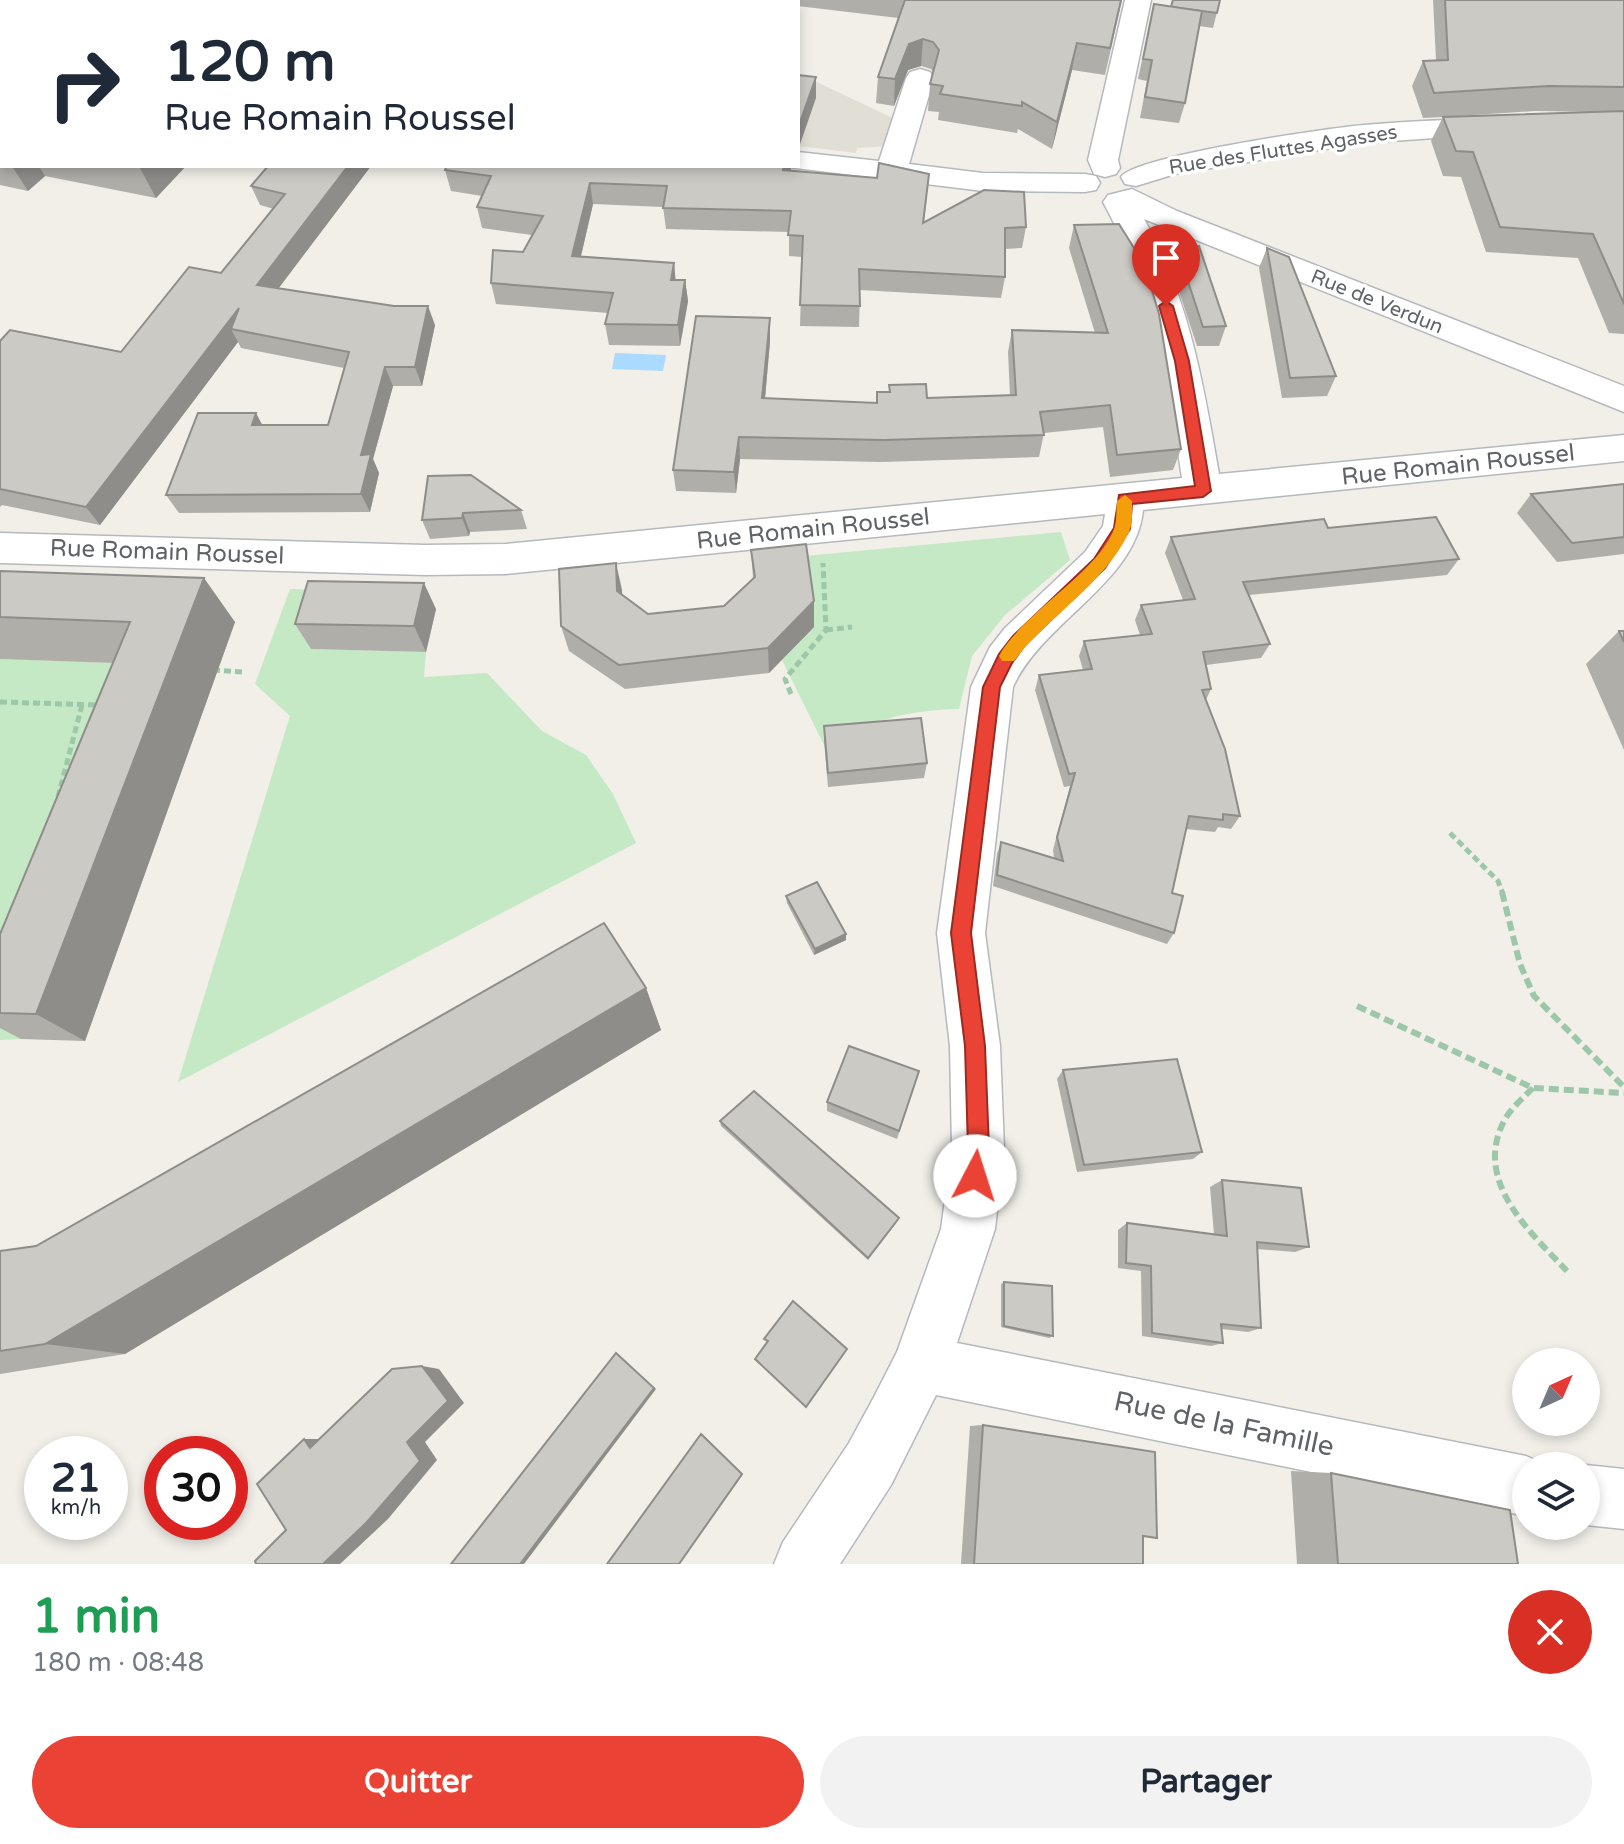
<!DOCTYPE html>
<html lang="fr">
<head>
<meta charset="utf-8">
<style>
	:root { --surface:#fff; --page:#f2f2f3; --text:#1f2937; --muted:#747a83; --accent:#ea4335 }
	body { margin:0; font-family:"Varela Round",sans-serif; background:var(--page); color:var(--text); height:100vh; display:flex; flex-direction:column; font-size:30px; white-space:nowrap }
	* { box-sizing:border-box; margin:0 }
	p { font-size:26px; color:var(--muted) }
	.icon { flex:none; width:44px; height:44px; fill:none; stroke:currentColor; stroke-width:2; stroke-linecap:round; stroke-linejoin:round }
	.map { position:relative; height:1564px; overflow:hidden }
	.details { display:flex; flex-direction:column; background:var(--surface); flex:1 }
	.details>* { flex:none }
	.hud { position:absolute; left:0px; top:0px; width:800px; height:168px; box-shadow:0 4px 12px #0003; background:#fff; color:var(--text); overflow:hidden }
	.needle { width:52px; rotate:44deg }
	.buttons { position:absolute; left:1512px; top:1348px; display:grid; gap:16px }
	.buttons a { display:grid; place-items:center; width:88px; height:88px; border-radius:50%; background:var(--surface); box-shadow:0 4px 12px #0003; font-size:40px }
	.speed { position:absolute; left:24px; top:1436px; display:flex; gap:16px; font-size:40px; font-weight:700; text-align:center }
	.speed>* { display:grid; place-content:center; width:104px; height:104px; border-radius:50%; background:var(--surface); box-shadow:0 4px 12px #0003; line-height:1 }
	.speed small { font-size:20px; font-weight:400 }
	.speed .limit { border:12px solid #d22; background:#fff; color:#111 }
	.pin { position:absolute; display:grid; place-items:center; width:68px; height:68px; color:#fff; margin:-82px -34px; border-radius:50% 50% 50% 0; rotate:-45deg; box-shadow:0 0 8px #0007 }
	.pin .icon { rotate:45deg }
	.me { position:absolute; width:88px; margin:-44px; rotate:5deg; stroke-linejoin:round; filter:drop-shadow(0 0 6px #0008) }
	.turn { display:flex; align-items:center; gap:28px; height:168px; padding:0 32px; font-size:36px }
	.turn .icon { width:104px; height:104px; stroke-width:2.5 }
	.turn b { display:block; font-size:56px; line-height:68px }
	.round { display:grid; place-items:center; flex:none; width:84px; height:84px; border-radius:42px; background:var(--page) }
	.headline { display:flex; align-items:center; justify-content:space-between; height:136px; padding:0 32px }
	h1 { font-size:48px; font-weight:800; line-height:60px; color:#1e9e55 }
	.action { display:flex; gap:16px; margin-top:auto; padding:16px 32px }
	.action a { flex:1; height:92px; border-radius:48px; background:var(--accent); color:#fff; font-size:32px; font-weight:800; line-height:92px; text-align:center }
	.action a+a { background:var(--page); color:var(--text) }
	.map>svg:first-child { display:block }
	.education { fill:#e1ded6 }
	.green { fill:#c5e8c5 }
	.water { fill:#aadaff }
	.lines { fill:none; stroke-linecap:round; stroke-linejoin:round }
	.minor-casing { stroke:#b5b8bc; stroke-width:3 }
	.path-far1 { stroke:#9cc7a9; stroke-width:5; stroke-dasharray:7 4; stroke-linecap:butt }
	.path { stroke:#9cc7a9; stroke-width:6; stroke-dasharray:10 5; stroke-linecap:butt }
	.minor { fill:#fff; fill-rule:evenodd }
	.wall { fill:#afaea9; fill-rule:evenodd }
	.shaded-wall { fill:#8f8d8a }
	.building { fill:#cccac5; stroke:#8f8d8a; stroke-width:2 }
	.route { fill:#ea4335; stroke:#982c22; stroke-width:2 }
	.slow { fill:#f59e0b }
	.labels { text-anchor:middle; dominant-baseline:central; stroke-width:7; stroke-linejoin:round; paint-order:stroke }
	.far-street-label { font-size:20px; fill:#5f6368; stroke:#fff }
	.street-label { font-size:24px; fill:#5f6368; stroke:#fff }
	.near-street-label { font-size:28px; fill:#5f6368; stroke:#fff }
</style>
</head>
<body>
<div class="map">
<svg width="1624" height="1564" viewBox="0 0 1624 1564">
	<rect width="100%" height="100%" fill="#f1efe8"/>
	<path class="education" d="M 798,73 L 899,121 L 891,146 L 857,148 L 856,153 L 798,146 Z"/>
	<g class="green">
		<path d="M 1061,532 L 1070,560 L 1005,615 L 972,656 L 959,709 C 906,710 870,721 824,745 L 782,660 L 814,627 L 805,556 Z"/>
		<path d="M 290,589 L 328,590 L 311,649 L 426,652 L 424,677 L 487,673 L 542,731 L 586,755 L 613,794 L 636,843 L 178,1082 L 290,716 L 255,684 Z"/>
		<path d="M 0,659 L 137,664 L 21,1039 L 0,1040 Z"/>
	</g>
	<path class="water" d="M 615,353 L 666,355 L 663,371 L 612,369 Z"/>
	<g class="lines">
		<g class="minor-casing">
			<g id="minor">
				<path d="M 1125,0 L 1151,0 L 1118,160 L 1120,168 L 1116,174 L 1105,177 L 1094,174 L 1088,160 Z"/>
				<rect x="0" y="20" width="2" height="16"/>
				<path d="M 920,69 L 930,72 L 934,78 L 909,164 L 983,173 L 1085,174 L 1096,176 L 1100,183 L 1096,190 L 1085,192 L 983,191 L 787,167 L 798,166 L 798,152 L 879,161 L 906,78 L 910,72 Z"/>
				<path d="M 1498,118 L 1508,121 L 1513,127 L 1508,133 L 1362,143 L 1175,174 L 1136,186 L 1125,184 L 1121,177 C 1135,156 1328,128 1364,125 C 1408,121 1453,120 1498,118 Z"/>
				<path d="M 1132,189 L 1177,211 L 1624,386 L 1624,412 L 1144,219 C 1189,297 1204,387 1219,474 L 1624,435 L 1624,461 L 1143,510 C 1136,583 1042,622 1013,687 L 985,933 L 1000,1046 L 1004,1149 L 995,1229 L 957,1343 L 1526,1456 L 1548,1466 L 1526,1466 L 1526,1516 L 936,1395 L 891,1485 L 840,1564 L 774,1564 L 783,1542 L 849,1443 L 874,1397 L 897,1352 L 941,1229 L 952,1149 L 950,1046 L 937,933 L 971,687 L 990,647 L 1005,628 L 1085,552 L 1103,526 L 1105,514 L 506,574 L 425,575 L 0,563 L 0,533 L 425,545 L 506,544 L 1182,478 C 1168,381 1151,289 1103,202 L 1108,195 Z"/>
				<path d="M 1586,1465 L 1624,1469 L 1624,1529 L 1586,1525 Z"/>
			</g>
		</g>
		<g class="path-far1">
			<path d="M 826,630 L 852,627"/>
			<path d="M 213,670 L 242,672"/>
			<path d="M 791,694 L 785,679 L 826,630 L 823,563"/>
			<path d="M 0,702 L 99,705"/>
			<path d="M 58,797 L 82,705"/>
			<path d="M 1450,833 L 1498,881 L 1503,894"/>
		</g>
		<g class="path">
			<path d="M 1502,892 L 1520,964 L 1534,996 L 1624,1087"/>
			<path d="M 1357,1006 L 1533,1088 L 1624,1093"/>
			<path d="M 1533,1088 C 1523,1098 1511,1108 1504,1121 C 1473,1181 1529,1231 1567,1271"/>
		</g>
		<use href="#minor" class="minor"/>
	</g>
	<g class="wall">
		<path d="M 149,0 L 615,0 L 614,2 L 149,2 Z"/>
		<path d="M 777,0 L 1122,0 L 1105,75 L 1072,70 L 1052,149 L 1018,129 L 1017,133 L 938,120 L 939,112 L 928,111 L 930,84 L 933,72 L 931,69 L 921,66 L 908,70 L 894,106 L 876,103 L 878,77 L 898,18 L 798,6 L 798,2 L 777,2 Z"/>
		<path d="M 1172,0 L 1220,0 L 1213,28 L 1199,26 L 1185,103 L 1179,123 L 1140,118 L 1147,81 L 1138,79 L 1154,4 L 1171,7 Z"/>
		<path d="M 1433,0 L 1624,0 L 1624,334 L 1609,333 L 1578,258 L 1486,252 L 1461,177 L 1443,176 L 1431,141 L 1443,117 L 1423,118 L 1412,86 L 1423,61 L 1436,60 ZM 1535,111 L 1598,112 L 1444,117 Z"/>
		<path d="M 0,62 L 2,63 L 2,166 L 186,166 L 156,198 L 45,176 L 28,191 L 0,185 Z"/>
		<path d="M 371,166 L 278,288 L 435,325 L 422,386 L 393,386 L 373,459 L 379,473 L 370,512 L 179,513 L 166,495 L 263,425 L 328,425 L 344,368 L 241,348 L 238,342 L 100,525 L 2,505 L 0,507 L 0,341 L 121,352 L 221,273 L 274,209 L 260,205 L 251,186 Z"/>
		<path d="M 791,166 L 791,170 L 927,195 L 924,223 L 1026,227 L 1022,248 L 1005,249 L 1005,277 L 1001,298 L 860,290 L 859,327 L 800,326 L 802,257 L 789,256 L 789,232 L 666,229 L 663,207 L 593,204 L 581,256 L 674,263 L 675,280 L 685,280 L 688,301 L 680,346 L 609,345 L 605,324 L 608,313 L 496,304 L 491,283 L 523,252 L 532,235 L 482,228 L 477,207 L 482,196 L 451,191 L 445,170 Z"/>
		<path d="M 1074,225 L 1181,449 L 1173,470 L 1110,477 L 1103,427 L 1044,433 L 1039,457 L 882,462 L 740,459 L 736,493 L 676,491 L 673,470 L 770,341 L 765,399 L 876,403 L 877,392 L 889,392 L 889,385 L 927,398 L 1010,396 L 1008,352 L 1012,330 L 1095,333 L 1069,248 Z"/>
		<path d="M 1267,248 L 1336,376 L 1327,396 L 1282,398 L 1259,268 Z"/>
		<path d="M 1179,254 L 1226,326 L 1219,346 L 1197,346 L 1173,273 Z"/>
		<path d="M 428,476 L 521,510 L 527,529 L 470,532 L 469,536 L 430,539 L 422,520 Z"/>
		<path d="M 1624,484 L 1624,554 L 1557,562 L 1517,513 L 1531,494 Z"/>
		<path d="M 1328,528 L 1459,559 L 1447,575 L 1249,595 L 1270,644 L 1261,658 L 1206,665 L 1211,689 L 1206,700 L 1240,816 L 1231,829 L 1218,827 L 1215,832 L 1186,829 L 1172,893 L 1174,933 L 1167,944 L 993,886 L 997,854 L 1001,842 L 1054,858 L 1053,850 L 1070,786 L 1064,787 L 1035,690 L 1039,675 L 1083,670 L 1079,656 L 1084,641 L 1140,635 L 1135,620 L 1141,605 L 1183,600 L 1165,553 L 1171,537 Z"/>
		<path d="M 751,550 L 814,601 L 814,627 L 769,673 L 625,689 L 569,651 L 561,626 L 622,590 L 622,594 L 648,614 L 724,606 L 753,578 Z"/>
		<path d="M 0,571 L 235,622 L 85,1041 L 21,1039 L 0,1028 L 0,934 L 113,663 L 0,659 Z"/>
		<path d="M 436,609 L 426,652 L 311,649 L 295,624 Z"/>
		<path d="M 1619,631 L 1624,631 L 1624,750 L 1586,664 Z"/>
		<path d="M 824,726 L 927,763 L 924,778 L 828,787 L 824,741 Z"/>
		<path d="M 786,896 L 846,934 L 846,940 L 814,955 L 787,903 Z"/>
		<path d="M 646,988 L 661,1030 L 125,1354 L 0,1374 L 0,1251 L 36,1246 Z"/>
		<path d="M 1063,1070 L 1202,1152 L 1193,1159 L 1077,1172 L 1057,1079 Z"/>
		<path d="M 919,1071 L 897,1139 L 827,1111 L 827,1102 Z"/>
		<path d="M 720,1121 L 899,1218 L 897,1222 L 868,1260 L 721,1126 Z"/>
		<path d="M 1222,1180 L 1309,1247 L 1295,1252 L 1257,1249 L 1261,1328 L 1248,1332 L 1222,1329 L 1223,1343 L 1211,1346 L 1142,1336 L 1141,1271 L 1118,1268 L 1118,1230 L 1127,1223 L 1214,1234 L 1210,1187 Z"/>
		<path d="M 1004,1282 L 1053,1336 L 1049,1338 L 1001,1327 L 1001,1284 Z"/>
		<path d="M 983,1425 L 1143,1536 L 1143,1564 L 961,1564 L 970,1426 Z"/>
		<path d="M 1291,1471 L 1331,1473 L 1518,1564 L 1297,1564 Z"/>
	</g>
	<g class="shaded-wall">
		<path d="M 589,0 L 615,0 L 614,2 L 588,2 Z"/>
		<path d="M 923,39 L 921,66 L 908,70 L 894,106 L 895,79 L 909,44 Z"/>
		<path d="M 1077,43 L 1072,70 L 1052,149 L 1057,122 Z"/>
		<path d="M 816,77 L 816,98 L 798,150 L 798,128 Z"/>
		<path d="M 12,166 L 39,166 L 45,176 L 28,191 Z"/>
		<path d="M 142,166 L 186,166 L 156,198 L 140,168 Z"/>
		<path d="M 348,166 L 371,166 L 266,305 L 257,285 Z"/>
		<path d="M 784,166 L 791,166 L 791,170 L 784,191 Z"/>
		<path d="M 590,183 L 593,204 L 576,277 L 572,256 Z"/>
		<path d="M 674,263 L 676,284 L 671,280 Z"/>
		<path d="M 685,280 L 688,301 L 680,346 L 678,325 Z"/>
		<path d="M 428,306 L 435,325 L 422,386 L 415,367 Z"/>
		<path d="M 239,308 L 231,329 L 238,342 L 100,525 L 86,507 Z"/>
		<path d="M 770,318 L 770,341 L 763,421 L 762,398 Z"/>
		<path d="M 385,367 L 393,386 L 373,459 L 379,473 L 370,512 L 361,494 L 361,455 Z"/>
		<path d="M 256,413 L 266,432 L 252,425 Z"/>
		<path d="M 739,437 L 740,459 L 736,493 L 734,472 Z"/>
		<path d="M 463,513 L 470,532 L 469,536 L 462,518 Z"/>
		<path d="M 616,563 L 622,590 L 623,617 L 617,591 Z"/>
		<path d="M 204,578 L 235,622 L 85,1041 L 36,1014 Z"/>
		<path d="M 424,583 L 436,609 L 426,652 L 414,626 Z"/>
		<path d="M 814,601 L 814,627 L 769,673 L 768,648 Z"/>
		<path d="M 846,934 L 846,940 L 814,955 L 815,949 Z"/>
		<path d="M 646,988 L 661,1030 L 125,1354 L 45,1344 Z"/>
		<path d="M 616,1353 L 656,1389 L 524,1564 L 520,1564 Z"/>
		<path d="M 422,1366 L 439,1369 L 464,1403 L 425,1442 L 437,1460 L 388,1519 L 340,1564 L 323,1564 L 407,1442 Z"/>
		<path d="M 701,1434 L 702,1434 L 743,1474 L 679,1564 Z"/>
		<path d="M 304,1439 L 326,1439 L 310,1448 Z"/>
	</g>
	<g class="building">
		<path d="M 252,0 L 589,0 L 588,2 L 266,2 Z"/>
		<path d="M 905,0 L 1121,0 L 1110,48 L 1077,43 L 1057,122 L 1022,102 L 1022,106 L 940,94 L 943,86 L 930,84 L 939,50 L 933,42 L 923,39 L 909,44 L 895,79 L 878,77 Z"/>
		<path d="M 1173,0 L 1220,0 L 1217,13 L 1171,7 Z"/>
		<path d="M 1445,0 L 1624,0 L 1624,87 L 1548,86 L 1434,93 L 1423,61 L 1448,60 Z"/>
		<path d="M 1154,4 L 1202,11 L 1185,103 L 1145,97 L 1152,60 L 1143,59 Z"/>
		<path d="M 0,62 L 2,63 L 2,160 L 0,159 Z"/>
		<path d="M 798,75 L 816,77 L 798,128 Z"/>
		<path d="M 1624,111 L 1624,304 L 1593,234 L 1500,227 L 1473,152 L 1456,151 L 1443,117 Z"/>
		<path d="M 879,163 L 929,174 L 923,223 L 984,190 L 1024,192 L 1026,227 L 1005,228 L 1005,277 L 859,269 L 860,306 L 800,305 L 803,236 L 788,235 L 791,211 L 663,208 L 667,186 L 590,183 L 572,256 L 674,263 L 671,280 L 685,280 L 678,325 L 605,324 L 613,293 L 491,283 L 493,250 L 523,252 L 543,216 L 477,207 L 491,176 L 445,170 L 447,166 L 784,166 L 783,170 L 877,178 Z"/>
		<path d="M 268,166 L 348,166 L 257,285 L 394,306 L 428,306 L 415,367 L 385,367 L 361,455 L 371,454 L 361,494 L 166,495 L 198,413 L 256,413 L 252,425 L 328,425 L 349,352 L 231,329 L 239,308 L 86,507 L 0,489 L 0,341 L 10,330 L 121,352 L 189,267 L 221,273 L 285,194 L 251,186 Z"/>
		<path d="M 1119,224 L 1144,264 L 1159,314 L 1181,449 L 1117,455 L 1110,405 L 1040,412 L 1044,435 L 884,440 L 739,437 L 734,472 L 673,470 L 696,316 L 770,318 L 762,398 L 877,403 L 877,392 L 890,392 L 889,385 L 926,384 L 927,398 L 1016,395 L 1012,330 L 1108,333 L 1074,225 Z"/>
		<path d="M 1199,246 L 1226,326 L 1203,327 L 1179,254 Z"/>
		<path d="M 1267,248 L 1289,257 L 1336,376 L 1290,378 Z"/>
		<path d="M 471,475 L 521,510 L 463,513 L 462,518 L 422,520 L 428,476 Z"/>
		<path d="M 1624,484 L 1624,537 L 1572,543 L 1531,494 Z"/>
		<path d="M 1436,517 L 1459,559 L 1243,582 L 1270,644 L 1203,652 L 1211,689 L 1202,690 L 1225,749 L 1240,816 L 1223,814 L 1223,820 L 1189,816 L 1172,893 L 1183,896 L 1174,933 L 997,875 L 1001,842 L 1063,861 L 1057,837 L 1075,773 L 1069,774 L 1039,675 L 1092,669 L 1084,641 L 1152,634 L 1141,605 L 1195,599 L 1171,537 L 1324,519 L 1328,528 Z"/>
		<path d="M 806,544 L 814,601 L 768,648 L 619,665 L 561,626 L 559,569 L 616,563 L 617,591 L 648,614 L 724,606 L 755,577 L 751,550 Z"/>
		<path d="M 0,571 L 204,578 L 36,1014 L 0,1013 L 0,934 L 130,622 L 0,617 Z"/>
		<path d="M 308,581 L 424,583 L 414,626 L 295,624 Z"/>
		<path d="M 1619,631 L 1624,631 L 1624,642 Z"/>
		<path d="M 921,718 L 927,763 L 828,773 L 824,726 Z"/>
		<path d="M 817,882 L 846,934 L 815,949 L 786,896 Z"/>
		<path d="M 604,923 L 646,988 L 45,1344 L 0,1351 L 0,1251 L 36,1246 Z"/>
		<path d="M 849,1046 L 919,1071 L 899,1131 L 827,1102 Z"/>
		<path d="M 1177,1059 L 1202,1152 L 1084,1165 L 1063,1070 Z"/>
		<path d="M 754,1091 L 899,1218 L 868,1258 L 720,1121 Z"/>
		<path d="M 1222,1180 L 1301,1188 L 1309,1247 L 1257,1242 L 1261,1328 L 1221,1324 L 1223,1343 L 1152,1333 L 1151,1266 L 1126,1263 L 1127,1223 L 1227,1236 Z"/>
		<path d="M 1004,1282 L 1052,1286 L 1053,1336 L 1004,1326 Z"/>
		<path d="M 793,1301 L 847,1349 L 806,1407 L 755,1359 L 768,1341 L 764,1339 Z"/>
		<path d="M 616,1353 L 654,1388 L 520,1564 L 451,1564 Z"/>
		<path d="M 422,1366 L 448,1401 L 407,1442 L 420,1461 L 367,1522 L 323,1564 L 256,1564 L 255,1561 L 286,1530 L 257,1484 L 304,1439 L 310,1448 L 392,1369 Z"/>
		<path d="M 983,1425 L 1155,1452 L 1157,1538 L 1143,1536 L 1143,1564 L 974,1564 Z"/>
		<path d="M 701,1434 L 742,1474 L 679,1564 L 607,1564 Z"/>
		<path d="M 1331,1473 L 1510,1510 L 1518,1564 L 1338,1564 Z"/>
	</g>
	<path class="route" d="M 1166,301 L 1173,306 L 1189,361 L 1211,491 L 1203,497 L 1132,504 L 1130,529 L 1105,568 L 1025,645 L 1012,663 L 1000,687 L 971,933 L 985,1046 L 989,1149 L 983,1184 L 975,1187 L 967,1184 L 964,1176 L 968,1149 L 965,1046 L 951,933 L 983,687 L 999,654 L 1013,636 L 1094,559 L 1114,528 L 1119,495 L 1195,486 L 1175,361 L 1159,306 Z"/>
	<path class="slow" d="M 1125,495 L 1132,501 C 1132,511 1133,523 1129,532 C 1105,584 1048,616 1014,661 L 1002,661 L 999,656 C 1022,613 1103,569 1115,526 C 1117,518 1116,509 1117,501 Z"/>
	<g class="labels">
		<g class="far-street-label">
			<text transform="translate(1283 150) rotate(-9)">Rue des Fluttes Agasses</text>
			<text transform="translate(1377 302) rotate(22)">Rue de Verdun</text>
		</g>
		<g class="street-label">
			<text transform="translate(1458 465) rotate(-6)">Rue Romain Roussel</text>
			<text transform="translate(813 529) rotate(-6)">Rue Romain Roussel</text>
			<text transform="translate(167 552) rotate(2)">Rue Romain Roussel</text>
		</g>
		<g class="near-street-label">
			<text transform="translate(1224 1424) rotate(12)">Rue de la Famille</text>
		</g>
	</g>
</svg>
<div class="buttons">
<a><svg class="needle" viewBox="-14 -14 28 28"><path d="M0-13l5 13h-10z" fill="#e53935"/><path d="M0 13l5-13h-10z" fill="#747a83"/></svg></a>
<a><svg class="icon" aria-label="layers" viewBox="0 0 24 24"><path d="M12 4l9 5-9 5-9-5zM3 14l9 5 9-5"/></svg></a>
</div>
<div class="speed"><div>21<small>km/h</small></div><div class="limit">30</div></div>
<div class="pin" style="left:1166px;top:306px;background:#d93025"><svg class="icon" aria-label="arrive" viewBox="0 0 24 24"><path d="M6 21V4h12l-3 4 3 4H6"/></svg></div>
<svg class="me" style="left:975px;top:1176px" viewBox="-20 -20 40 40"><circle r="19" fill="#fff"/><path d="M0-13L10 11 0 6-10 11z" fill="#ea4335"/></svg>
<div class="hud">
<div class="turn"><svg class="icon" aria-label="right" viewBox="0 0 24 24"><path d="M7 20v-9h11M14 6l5 5-5 5"/></svg><div><b>120 m</b>Rue Romain Roussel</div></div>
</div>
</div>
<section class="details">
<div class="headline"><div><h1>1 min</h1><p>180 m · 08:48</p></div><a class="round" style="background:#d93025;color:#fff"><svg class="icon" aria-label="close" viewBox="0 0 24 24"><path d="M6 6l12 12M18 6L6 18"/></svg></a></div>
<div class="action"><a>Quitter</a><a>Partager</a></div>
</section>
</body>
</html>
